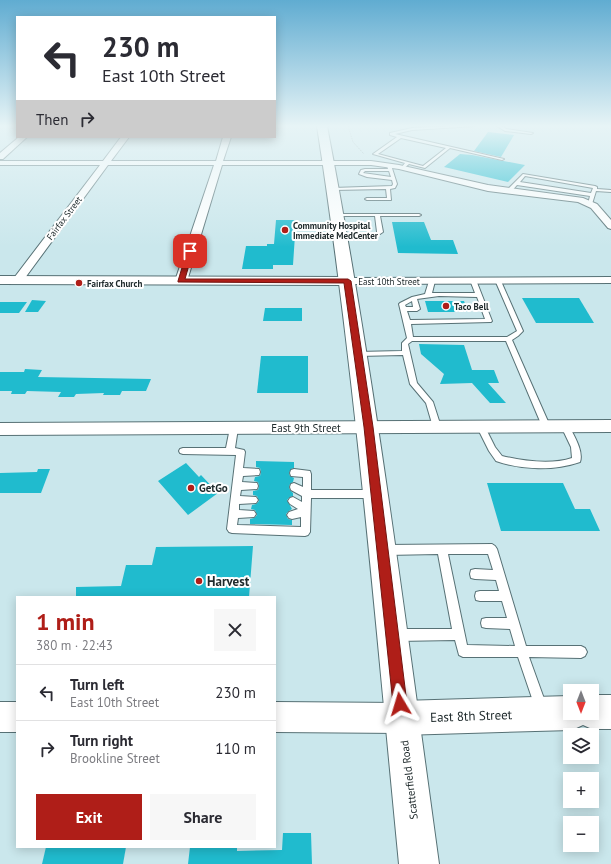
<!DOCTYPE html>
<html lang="en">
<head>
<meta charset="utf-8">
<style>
	:root { --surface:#fff; --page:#f7f7f7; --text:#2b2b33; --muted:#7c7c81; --line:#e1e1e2; --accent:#af1e18 }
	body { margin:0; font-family:"PT Sans",sans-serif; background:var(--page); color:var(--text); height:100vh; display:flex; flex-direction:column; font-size:15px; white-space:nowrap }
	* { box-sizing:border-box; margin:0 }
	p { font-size:13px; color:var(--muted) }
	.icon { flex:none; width:22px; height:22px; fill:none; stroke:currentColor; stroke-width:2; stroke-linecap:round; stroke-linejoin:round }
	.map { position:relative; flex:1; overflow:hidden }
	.drawer { position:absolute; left:16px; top:596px; width:260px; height:252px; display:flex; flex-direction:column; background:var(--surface); border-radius:0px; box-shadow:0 2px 10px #0003 }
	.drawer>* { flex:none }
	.hud { position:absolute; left:16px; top:16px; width:260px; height:122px; border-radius:0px; box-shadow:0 2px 10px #0003; background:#fff; color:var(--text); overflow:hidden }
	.needle { width:26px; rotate:180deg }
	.controls { position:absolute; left:563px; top:684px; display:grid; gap:8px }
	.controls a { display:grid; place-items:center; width:36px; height:36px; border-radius:0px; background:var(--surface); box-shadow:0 2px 10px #0003; font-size:20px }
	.pin { position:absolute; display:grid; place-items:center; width:34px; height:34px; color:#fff; margin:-17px; border-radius:8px; box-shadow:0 2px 6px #0006 }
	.me { position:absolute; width:44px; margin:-22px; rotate:353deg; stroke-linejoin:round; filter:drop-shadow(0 0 3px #0008) }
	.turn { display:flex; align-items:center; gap:14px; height:84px; padding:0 20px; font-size:18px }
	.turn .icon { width:52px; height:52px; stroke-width:2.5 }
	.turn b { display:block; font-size:28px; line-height:34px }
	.then { display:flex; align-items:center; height:38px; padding:0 20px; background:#0003; gap:8px; font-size:15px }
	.round { display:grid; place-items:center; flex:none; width:42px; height:42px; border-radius:0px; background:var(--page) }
	.summary { display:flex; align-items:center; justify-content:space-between; height:68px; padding:0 20px }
	h1 { font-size:24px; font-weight:800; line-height:30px; color:var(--accent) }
	.cta { display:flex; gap:8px; margin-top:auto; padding:8px 20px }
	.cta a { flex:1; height:46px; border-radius:0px; background:var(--accent); color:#fff; font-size:16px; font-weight:800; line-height:46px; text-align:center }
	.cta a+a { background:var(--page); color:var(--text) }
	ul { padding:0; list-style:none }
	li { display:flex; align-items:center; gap:12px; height:56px; padding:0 20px; border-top:1px solid var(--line) }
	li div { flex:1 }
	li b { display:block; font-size:15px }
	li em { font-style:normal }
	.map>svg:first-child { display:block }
	.building { fill:#20bbce }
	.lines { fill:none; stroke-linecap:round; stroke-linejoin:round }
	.service-casing { stroke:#577175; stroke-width:2 }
	.minor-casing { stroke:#577175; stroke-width:2 }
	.tertiary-casing { stroke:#577175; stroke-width:2 }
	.secondary-casing { stroke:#577175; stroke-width:2 }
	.primary-casing { stroke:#577175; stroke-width:2 }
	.path { stroke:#92a9ad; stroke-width:1; stroke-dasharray:1.5 1; stroke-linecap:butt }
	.service { fill:#fff; fill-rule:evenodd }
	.minor { fill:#fff; fill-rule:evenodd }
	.tertiary { fill:#fff; fill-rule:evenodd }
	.secondary { fill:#fff; fill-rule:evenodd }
	.primary { fill:#fff; fill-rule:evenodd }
	.route { fill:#af1e18; stroke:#721410 }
	.poi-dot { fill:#af1e18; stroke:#fff; stroke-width:1.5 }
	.labels { text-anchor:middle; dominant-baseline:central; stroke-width:4; stroke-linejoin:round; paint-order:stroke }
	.far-street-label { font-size:9px; fill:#202b2d; stroke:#fff }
	.far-poi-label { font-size:9px; font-weight:bold; fill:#202b2d; stroke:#fff; text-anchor:start }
	.street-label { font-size:11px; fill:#202b2d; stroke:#fff }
	.poi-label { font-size:11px; font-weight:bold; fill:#202b2d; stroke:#fff; text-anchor:start }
	.near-poi-label { font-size:13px; font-weight:bold; fill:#202b2d; stroke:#fff; text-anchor:start }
	.near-street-label { font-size:13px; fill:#202b2d; stroke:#fff }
</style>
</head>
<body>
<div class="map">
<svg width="611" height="864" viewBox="0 0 611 864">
	<rect width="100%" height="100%" fill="#cae7ec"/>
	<g class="building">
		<path d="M 488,132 L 514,135 L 501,157 L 474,151 Z"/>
		<path d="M 460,154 L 472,155 L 525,165 L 508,182 L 444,167 Z"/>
		<path d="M 276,220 L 296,220 L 293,265 L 273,265 L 273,269 L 242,269 L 246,246 L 267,246 L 267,244 L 274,244 Z"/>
		<path d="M 392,222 L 424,222 L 431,240 L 453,240 L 458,254 L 398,253 Z"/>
		<path d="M 522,298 L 579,298 L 594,323 L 536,323 Z"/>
		<path d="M 32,300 L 46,301 L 38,312 L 25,312 Z"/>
		<path d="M 425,301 L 464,301 L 468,312 L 428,312 Z"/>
		<path d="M 0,302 L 27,302 L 19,313 L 0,313 Z"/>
		<path d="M 265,308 L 302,308 L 302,321 L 263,321 Z"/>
		<path d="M 419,344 L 464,345 L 472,370 L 494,370 L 499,383 L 488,383 L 506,403 L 490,403 L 472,383 L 440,384 L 444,374 L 421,354 Z"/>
		<path d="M 261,356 L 308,356 L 308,393 L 257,393 Z"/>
		<path d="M 25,369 L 42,370 L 38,377 L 151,379 L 146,391 L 122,391 L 120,395 L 103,395 L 104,393 L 76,394 L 74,397 L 58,397 L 61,392 L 27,391 L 25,394 L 11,394 L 12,391 L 0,391 L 0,372 L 24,372 Z"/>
		<path d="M 256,461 L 294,462 L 294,468 L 291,469 L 289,473 L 290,476 L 294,478 L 293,482 L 290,484 L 289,487 L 290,490 L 293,493 L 293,496 L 290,497 L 287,500 L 292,509 L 289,511 L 286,514 L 288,519 L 292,520 L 292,525 L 250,524 L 250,519 L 254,518 L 257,515 L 255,510 L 251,509 L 252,505 L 256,504 L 259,501 L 257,496 L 253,495 L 253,491 L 258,490 L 259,486 L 258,482 L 254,481 L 255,477 L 260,476 L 261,472 L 260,468 L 256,467 Z"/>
		<path d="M 186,463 L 199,477 L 201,475 L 218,493 L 188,515 L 158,481 Z"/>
		<path d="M 38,469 L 50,469 L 41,493 L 0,493 L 0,473 L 37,472 Z"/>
		<path d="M 487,483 L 563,483 L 575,509 L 590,509 L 600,531 L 501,531 Z"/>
		<path d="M 253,546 L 249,597 L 76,597 L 76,587 L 121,586 L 126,565 L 152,565 L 156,547 Z"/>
		<path d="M 283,833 L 311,833 L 312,864 L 188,864 L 190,847 L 237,847 L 237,851 L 282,850 Z"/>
		<path d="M 46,847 L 126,847 L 123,864 L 42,864 Z"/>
	</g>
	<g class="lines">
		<g class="service-casing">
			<g id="service">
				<path d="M 449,126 L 475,126 L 412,130 L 395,134 L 504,159 L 502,160 L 450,148 L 425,168 L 409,164 L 403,169 L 401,168 L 405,163 L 373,154 L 397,137 L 390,135 L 390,133 L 412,128 ZM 401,138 L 446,148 L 423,166 L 378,154 Z"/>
				<path d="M 497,126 L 502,126 L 506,129 L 533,133 L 531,134 L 505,131 Z"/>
				<path d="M 389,164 L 391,165 L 397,184 L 395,188 L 390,189 L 391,200 L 367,200 L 365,199 L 367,198 L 387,198 L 386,189 L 333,190 L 331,189 L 333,188 L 392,186 L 393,184 L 392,180 L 367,177 L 359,174 L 361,170 L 365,169 L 388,169 L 387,165 ZM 365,171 L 389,171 L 391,177 L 363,173 Z"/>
				<path d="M 523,174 L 595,186 L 597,187 L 597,189 L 611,190 L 611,192 L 596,191 L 592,204 L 590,205 L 588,204 L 590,196 L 517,185 L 510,193 L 506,193 L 506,191 ZM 525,176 L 593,188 L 591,193 L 520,182 Z"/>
				<path d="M 335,214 L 419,214 L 421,215 L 419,216 L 380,216 L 383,232 L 380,234 L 377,232 L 375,216 L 337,216 L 335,215 Z"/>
				<path d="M 473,278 L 476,280 L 492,321 L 491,322 L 411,324 L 413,337 L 507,337 L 517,331 L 495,280 L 500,279 L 523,331 L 518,336 L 512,340 L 550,426 L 549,428 L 543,428 L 542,426 L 506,341 L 412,341 L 408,344 L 417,383 L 433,402 L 441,427 L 440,429 L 434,429 L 433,427 L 426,403 L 410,384 L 403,355 L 358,356 L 355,354 L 358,352 L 402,351 L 402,343 L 407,338 L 399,304 L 400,303 L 412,297 L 425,294 L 429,281 L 432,279 L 435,281 L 432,293 L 475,293 L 470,280 ZM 439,296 L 477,297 L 485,319 L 410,320 L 407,311 L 417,311 L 420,309 L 417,299 ZM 412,301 L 413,307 L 406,307 L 405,305 Z"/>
				<path d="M 565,423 L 568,424 C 573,434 584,451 580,462 C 554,471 522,470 496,461 L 489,451 L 477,427 L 478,425 L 484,425 L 495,447 L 502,456 C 523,461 551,465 572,458 L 571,447 L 561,426 Z"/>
				<path d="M 234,425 L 237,426 L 238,428 L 235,448 L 244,450 L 245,452 L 243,468 L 259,469 L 260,472 L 259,475 L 243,476 L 242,482 L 257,483 L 258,486 L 257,489 L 241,490 L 240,496 L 256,497 L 258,500 L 256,503 L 239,504 L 239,510 L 254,511 L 256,514 L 254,517 L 238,518 L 237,525 L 301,527 L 301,517 L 292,519 L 289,518 L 287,515 L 289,512 L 298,509 L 290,504 L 288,501 L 290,498 L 293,497 L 302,502 L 302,496 L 291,490 L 290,487 L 291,484 L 294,483 L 303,487 L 303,477 L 291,476 L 290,473 L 291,470 L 294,469 L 310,471 L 311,474 L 311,490 L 374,490 L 377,491 L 378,494 L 377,497 L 374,498 L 311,498 L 310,532 L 308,535 L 305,536 L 232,533 L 229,532 L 227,529 L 236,455 L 183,454 L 180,453 L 179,451 L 180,449 L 183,448 L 226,448 L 230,428 L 231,426 Z"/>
				<path d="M 492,544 L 495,546 L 497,549 L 526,646 L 581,646 L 585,648 L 587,652 L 585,656 L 581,658 L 529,657 L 547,707 L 545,711 L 541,713 L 537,711 L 535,707 L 518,657 L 463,657 L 459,655 L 455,640 L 397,641 L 393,639 L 391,635 L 393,631 L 397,629 L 452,629 L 438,554 L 386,555 L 383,553 L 381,550 L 383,547 L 386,545 ZM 448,554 L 488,554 L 493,570 L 475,569 L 471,570 L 470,574 L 471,578 L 475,579 L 496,580 L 499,591 L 480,591 L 476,592 L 475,596 L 476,600 L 480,601 L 502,601 L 507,618 L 486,618 L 482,619 L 481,623 L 482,627 L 486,628 L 510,629 L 515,646 L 467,645 Z"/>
			</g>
		</g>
		<g class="minor-casing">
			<g id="minor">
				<path d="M 19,137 L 27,137 L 3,159 L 0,159 L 0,153 Z"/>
				<path d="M 121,137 L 129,137 L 111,161 L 216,161 L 223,137 L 231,137 L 223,161 L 371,161 L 399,165 L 488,185 L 583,198 L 597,204 L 611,220 L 611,229 L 608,228 L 591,208 L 578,202 L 488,191 L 399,169 L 371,165 L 222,165 L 187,281 L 185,283 L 177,283 L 175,281 L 214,165 L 108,165 L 22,282 L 14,282 L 12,280 L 14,278 L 100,165 L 0,165 L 0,161 L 103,161 Z"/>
				<path d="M 611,277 L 611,283 L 348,284 L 344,283 L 342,281 L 344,279 L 348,278 Z"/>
				<path d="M 611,420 L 611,432 L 0,435 L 0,423 Z"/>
			</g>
		</g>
		<g class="tertiary-casing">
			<g id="tertiary">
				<path d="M 0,276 L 348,277 L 353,278 L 355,281 L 353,284 L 348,285 L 0,284 Z"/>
				<rect x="0" y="702" width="17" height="30"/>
				<path d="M 275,702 L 401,703 L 412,707 L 416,718 L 412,729 L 401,733 L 275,732 Z"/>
			</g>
		</g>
		<g class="secondary-casing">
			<path id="secondary" d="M 592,695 L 611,695 L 611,729 L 592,729 L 583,725 L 572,730 L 401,735 L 389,730 L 384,718 L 389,706 L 401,701 L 570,696 L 570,713 L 592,713 Z"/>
		</g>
		<g class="primary-casing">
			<path id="primary" d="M 317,126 L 327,126 C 374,371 405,617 439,864 L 399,864 C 375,618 355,371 317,126 Z"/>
		</g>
		<path class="path" d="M 348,126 L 353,142 L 364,154"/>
		<use href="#service" class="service"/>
		<use href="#minor" class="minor"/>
		<use href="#tertiary" class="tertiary"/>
		<use href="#secondary" class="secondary"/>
		<use href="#primary" class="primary"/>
	</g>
	<linearGradient id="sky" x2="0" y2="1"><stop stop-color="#60acd1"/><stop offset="0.51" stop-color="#e7f4f6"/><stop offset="1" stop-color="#e7f4f6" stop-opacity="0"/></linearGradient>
	<rect width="611" height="247" fill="url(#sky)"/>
	<path class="route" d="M 190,249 L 193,251 L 185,279 L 348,279 L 351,281 L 373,427 L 407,704 L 405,709 L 400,711 L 395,709 L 393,704 L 364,427 L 344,283 L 178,282 L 178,281 L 187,251 Z"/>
	<g class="poi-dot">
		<circle cx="285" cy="230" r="4"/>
		<circle cx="79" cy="283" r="4"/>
		<circle cx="446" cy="306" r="4"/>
		<circle cx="191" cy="488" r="4"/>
		<circle cx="199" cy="581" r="4"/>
	</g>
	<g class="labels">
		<g class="far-street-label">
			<text transform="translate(64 218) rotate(-53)">Fairfax Street</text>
			<text x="389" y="281">East 10th Street</text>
		</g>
		<g class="far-poi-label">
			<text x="293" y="225">Community Hospital<tspan x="293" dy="10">Immediate MedCenter</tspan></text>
			<text x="87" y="283">Fairfax Church</text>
			<text x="454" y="306">Taco Bell</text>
		</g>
		<g class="street-label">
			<text x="306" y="428">East 9th Street</text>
			<text transform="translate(409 780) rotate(-97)">Scatterfield Road</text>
		</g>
		<g class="poi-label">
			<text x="199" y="488">GetGo</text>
		</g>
		<g class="near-poi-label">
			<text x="207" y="581">Harvest</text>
		</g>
		<g class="near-street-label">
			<text transform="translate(471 716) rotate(-2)">East 8th Street</text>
		</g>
	</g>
</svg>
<div class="controls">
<a><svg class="needle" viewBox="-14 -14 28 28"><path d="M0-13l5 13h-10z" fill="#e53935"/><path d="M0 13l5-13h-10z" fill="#7c7c81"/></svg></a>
<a><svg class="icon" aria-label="layers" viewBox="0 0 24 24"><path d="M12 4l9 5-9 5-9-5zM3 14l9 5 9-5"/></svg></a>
<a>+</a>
<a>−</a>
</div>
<div class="pin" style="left:190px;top:251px;background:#d93025"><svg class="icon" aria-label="arrive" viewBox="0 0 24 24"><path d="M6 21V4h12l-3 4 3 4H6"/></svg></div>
<svg class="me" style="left:400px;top:704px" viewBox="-20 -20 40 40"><path d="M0-17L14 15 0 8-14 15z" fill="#af1e18" stroke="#fff" stroke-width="4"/></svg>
<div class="hud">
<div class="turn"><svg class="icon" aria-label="left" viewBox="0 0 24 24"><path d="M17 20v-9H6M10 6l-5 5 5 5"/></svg><div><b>230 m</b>East 10th Street</div></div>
<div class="then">Then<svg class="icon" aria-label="right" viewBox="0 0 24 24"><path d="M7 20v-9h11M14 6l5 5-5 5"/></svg></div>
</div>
<section class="drawer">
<div class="summary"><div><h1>1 min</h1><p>380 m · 22:43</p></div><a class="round"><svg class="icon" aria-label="close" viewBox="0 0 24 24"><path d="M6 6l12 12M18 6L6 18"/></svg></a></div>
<ul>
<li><svg class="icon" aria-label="left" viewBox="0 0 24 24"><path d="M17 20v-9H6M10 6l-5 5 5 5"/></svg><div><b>Turn left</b><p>East 10th Street</p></div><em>230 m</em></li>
<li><svg class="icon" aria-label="right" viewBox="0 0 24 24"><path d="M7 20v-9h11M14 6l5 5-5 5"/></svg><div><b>Turn right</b><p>Brookline Street</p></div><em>110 m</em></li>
</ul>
<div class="cta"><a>Exit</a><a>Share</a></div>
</section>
</div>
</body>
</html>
